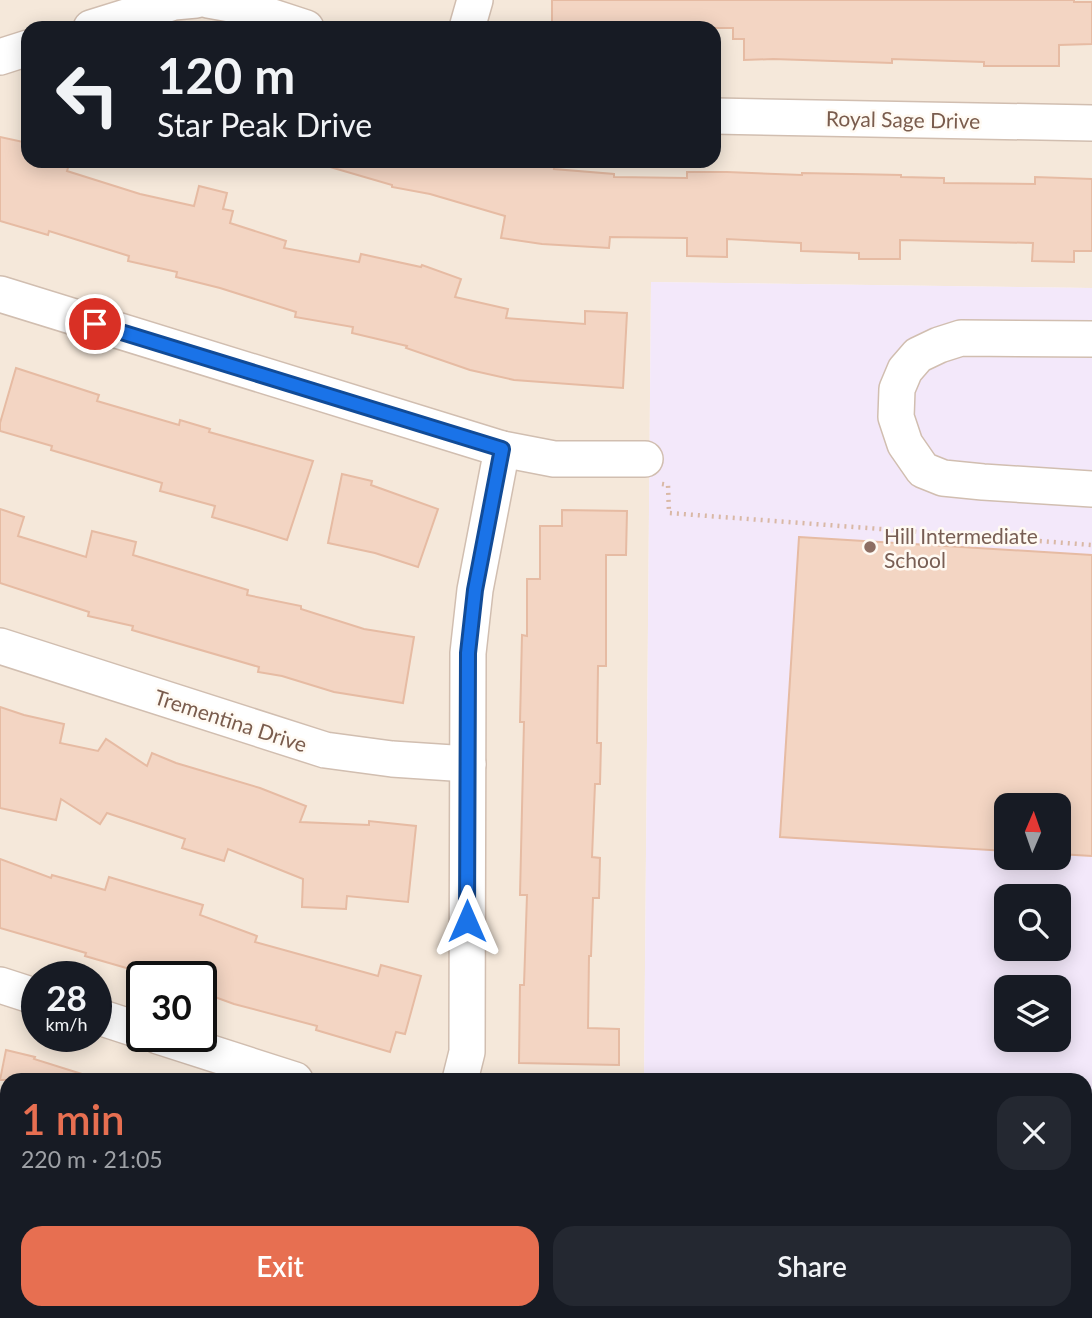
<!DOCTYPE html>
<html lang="en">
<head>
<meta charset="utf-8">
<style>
	:root { --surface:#171b24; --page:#242831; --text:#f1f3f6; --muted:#9ea1a6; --accent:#e76f51 }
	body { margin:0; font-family:Lato,sans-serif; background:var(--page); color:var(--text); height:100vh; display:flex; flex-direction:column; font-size:26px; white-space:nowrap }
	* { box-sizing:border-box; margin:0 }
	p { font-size:23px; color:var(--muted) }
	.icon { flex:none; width:38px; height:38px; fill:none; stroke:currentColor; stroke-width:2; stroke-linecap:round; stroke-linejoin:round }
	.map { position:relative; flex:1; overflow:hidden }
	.side { position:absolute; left:0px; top:1073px; width:1092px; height:247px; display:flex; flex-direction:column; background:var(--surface); border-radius:21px 21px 0 0; box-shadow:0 4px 18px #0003 }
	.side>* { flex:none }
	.top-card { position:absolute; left:21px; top:21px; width:700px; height:147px; border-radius:21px; box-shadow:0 4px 18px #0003; background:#171b24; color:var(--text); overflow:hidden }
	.needle { width:46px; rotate:2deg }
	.buttons { position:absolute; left:994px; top:793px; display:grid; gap:14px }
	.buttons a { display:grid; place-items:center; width:77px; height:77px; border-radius:14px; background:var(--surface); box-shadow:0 4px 18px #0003; font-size:35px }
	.speed { position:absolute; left:21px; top:961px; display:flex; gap:14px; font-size:35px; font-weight:700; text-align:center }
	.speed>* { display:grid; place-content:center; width:91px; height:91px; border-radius:50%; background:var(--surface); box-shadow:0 4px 18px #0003; line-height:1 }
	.speed small { font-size:18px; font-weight:400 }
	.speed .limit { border:4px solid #111; border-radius:10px; background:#fff; color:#111 }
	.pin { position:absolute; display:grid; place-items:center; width:60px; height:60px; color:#fff; margin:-30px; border:4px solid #fff; border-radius:50%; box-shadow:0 2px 7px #0007 }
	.me { position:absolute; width:77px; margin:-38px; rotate:0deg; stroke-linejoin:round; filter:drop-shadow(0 0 5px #0008) }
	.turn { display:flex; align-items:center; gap:24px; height:147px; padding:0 21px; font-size:32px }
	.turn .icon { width:91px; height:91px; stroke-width:2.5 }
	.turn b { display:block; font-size:49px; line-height:60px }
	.round { display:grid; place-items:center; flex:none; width:74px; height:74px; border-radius:21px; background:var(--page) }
	.headline { display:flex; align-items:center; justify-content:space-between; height:119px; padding:0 21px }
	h1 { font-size:42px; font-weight:600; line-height:52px; color:var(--accent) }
	.action { display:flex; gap:14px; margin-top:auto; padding:14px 21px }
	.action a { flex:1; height:80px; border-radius:21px; background:var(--accent); color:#fff; font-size:28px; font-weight:600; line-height:80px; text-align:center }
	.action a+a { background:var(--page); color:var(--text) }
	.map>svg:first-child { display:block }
	.residential { fill:#f5e8da; fill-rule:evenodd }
	.education { fill:#f3e8fa; fill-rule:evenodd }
	.green { fill:#d8ecc9 }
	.water { fill:#bfe3e8; stroke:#a5d3da; stroke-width:2 }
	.building { fill:#f3d5c3; stroke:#e6bba3; stroke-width:2 }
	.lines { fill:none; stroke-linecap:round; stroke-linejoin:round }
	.minor-casing { stroke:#d1beb0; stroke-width:38 }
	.path { stroke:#d9b8a5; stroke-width:4.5; stroke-dasharray:2 5; stroke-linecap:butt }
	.minor { stroke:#fff; stroke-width:35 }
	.route-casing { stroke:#114b97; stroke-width:18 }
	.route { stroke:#1a73e8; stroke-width:12 }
	.education-dot { fill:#8d6e63; stroke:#fffaf3; stroke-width:2.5 }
	.labels { text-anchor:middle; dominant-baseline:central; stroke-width:5; stroke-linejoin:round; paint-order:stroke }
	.street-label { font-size:21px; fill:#7a5c4d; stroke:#fffaf3 }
	.education-label { font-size:21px; fill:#785e54; stroke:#fffaf3; text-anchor:start }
</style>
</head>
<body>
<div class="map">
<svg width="1092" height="1318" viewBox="0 0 1092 1318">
	<rect width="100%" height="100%" fill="#fdf6ec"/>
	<path class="residential" d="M 0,0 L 1092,0 L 1092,288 L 651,282 L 644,1080 L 7,1080 L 7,1312 L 641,1312 L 641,1318 L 0,1318 ZM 28,28 L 714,28 L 714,161 L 28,161 ZM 37,976 L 96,976 L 96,1036 L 37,1036 ZM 142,976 L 201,976 L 201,1036 L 142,1036 Z"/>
	<g class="education">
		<path d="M 651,282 L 1092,288 L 1092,1266 L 1085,1263 L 1085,1080 L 644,1080 ZM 1006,805 L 1059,805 L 1059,858 L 1006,858 ZM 1006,896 L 1059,896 L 1059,948 L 1006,948 ZM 1006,987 L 1059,987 L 1059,1040 L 1006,1040 Z"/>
		<path d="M 641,1312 L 885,1313 L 882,1318 L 641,1318 Z"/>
	</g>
	<g class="green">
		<path d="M 0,1162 L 7,1164 L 7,1230 L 0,1228 Z"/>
		<path d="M 470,1312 L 487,1318 L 283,1318 L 266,1313 Z"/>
		<path d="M 590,1313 L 641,1313 L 641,1318 L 583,1318 Z"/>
	</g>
	<path class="water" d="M 1085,1263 L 1092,1266 L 1092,1318 L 882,1318 L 885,1312 L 1085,1312 Z"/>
	<g class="building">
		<path d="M 552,0 L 1074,0 L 1074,2 L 1092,2 L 1092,44 L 1059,45 L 1059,66 L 984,66 L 984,62 L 892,59 L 892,63 L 773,59 L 744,60 L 744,39 L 733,39 L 733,28 L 552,28 Z"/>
		<path d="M 0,137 L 28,143 L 28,161 L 70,161 L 67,171 L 140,194 L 194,206 L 199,186 L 227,193 L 223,209 L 233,211 L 230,223 L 286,241 L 284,248 L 359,262 L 361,254 L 421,267 L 422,265 L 461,279 L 455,297 L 508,309 L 506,318 L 585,324 L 585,311 L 627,313 L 623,388 L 514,380 L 470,370 L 406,348 L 407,346 L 352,333 L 353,327 L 295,317 L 296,312 L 220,288 L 176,277 L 177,272 L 128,261 L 129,256 L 49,231 L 48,235 L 0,221 Z"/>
		<path d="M 330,161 L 555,161 L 554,169 L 614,174 L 614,177 L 687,178 L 687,172 L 727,172 L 802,175 L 802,173 L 901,175 L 901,177 L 944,178 L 944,183 L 1035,184 L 1035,177 L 1092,179 L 1092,251 L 1074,251 L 1074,262 L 1032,261 L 1033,243 L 900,240 L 900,259 L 859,259 L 859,253 L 801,251 L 801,243 L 727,239 L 727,257 L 687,256 L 687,238 L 610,237 L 609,248 L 542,244 L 501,238 L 505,216 L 430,194 L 392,187 L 392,185 L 330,167 Z"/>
		<path d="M 16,368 L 99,395 L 97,401 L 179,425 L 180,420 L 210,429 L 209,432 L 313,461 L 287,540 L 246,527 L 212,517 L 215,506 L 160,491 L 162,483 L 51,450 L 52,446 L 0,431 L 0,423 Z"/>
		<path d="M 342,474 L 372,481 L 371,485 L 438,509 L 418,567 L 375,553 L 328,543 Z"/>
		<path d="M 0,509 L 24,517 L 18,536 L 86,557 L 92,531 L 136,542 L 133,555 L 248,590 L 247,595 L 301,606 L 301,609 L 364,629 L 414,637 L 403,703 L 334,692 L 282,676 L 258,672 L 259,667 L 132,630 L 133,626 L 88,616 L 89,612 L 0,583 Z"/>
		<path d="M 562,510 L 627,511 L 626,555 L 606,555 L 606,666 L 598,666 L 597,743 L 601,743 L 600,784 L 595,784 L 592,857 L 600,858 L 599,898 L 593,898 L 591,956 L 589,956 L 588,1028 L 619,1029 L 619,1065 L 519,1063 L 520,985 L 524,985 L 527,895 L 520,895 L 524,722 L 520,722 L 522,635 L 527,636 L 527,579 L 540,579 L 540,526 L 562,526 Z"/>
		<path d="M 799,537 L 1092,555 L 1092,856 L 1059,854 L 1059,805 L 1006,805 L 1006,851 L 780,837 Z"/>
		<path d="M 0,707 L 24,715 L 64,724 L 60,743 L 98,751 L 106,739 L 147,766 L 152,753 L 176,763 L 260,788 L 306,806 L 300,822 L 369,825 L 369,821 L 416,826 L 408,902 L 347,896 L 346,909 L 302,907 L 303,879 L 228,849 L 224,861 L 182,848 L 185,839 L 107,813 L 100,824 L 61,799 L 56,820 L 0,808 Z"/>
		<path d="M 0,859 L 51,878 L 52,875 L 105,890 L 109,877 L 203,905 L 200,915 L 257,936 L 255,942 L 378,976 L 381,965 L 421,976 L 405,1034 L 396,1032 L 390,1052 L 316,1030 L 317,1026 L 234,1004 L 201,992 L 201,976 L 154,976 L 85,956 L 86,953 L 0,928 Z"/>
		<path d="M 6,1050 L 35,1057 L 34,1059 L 85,1075 L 84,1080 L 0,1080 Z"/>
	</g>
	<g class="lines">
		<g class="minor-casing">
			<g id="minor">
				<path d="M 208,0 L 236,5 L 306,28"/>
				<path d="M 91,28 L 174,2 L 196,0"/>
				<path d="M 467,28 L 475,0"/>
				<path d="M 0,57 L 28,48"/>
				<path d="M 714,116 L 1092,123"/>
				<path d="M 0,294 L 502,449 L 554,459 L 645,459"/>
				<path d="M 1092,339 L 961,338 L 939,345 L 918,355 L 905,370 L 897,389 L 896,417 L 905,444 L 923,470 L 943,478 L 983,482 L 1092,489"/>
				<path d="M 0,646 L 325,750 L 392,759 L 468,764"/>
				<path d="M 0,985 L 37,997"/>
				<path d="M 96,1016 L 142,1031"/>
				<path d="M 158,1036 L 295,1080"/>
				<path d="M 460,1080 L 467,1052 L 468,653 L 475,590 L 502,449"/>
			</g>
		</g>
		<path class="path" d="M 662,484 L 668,485 L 669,513 L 1092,545"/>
		<use href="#minor" class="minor"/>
	</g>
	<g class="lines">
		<g class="route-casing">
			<path id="route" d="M 95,324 L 502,449 L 475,590 L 468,653 L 467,921"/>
		</g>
		<use href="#route" class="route"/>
	</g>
	<circle class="education-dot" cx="870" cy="547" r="7"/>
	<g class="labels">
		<g class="street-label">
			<text transform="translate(903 119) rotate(1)">Royal Sage Drive</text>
			<text transform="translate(231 720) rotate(18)">Trementina Drive</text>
		</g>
		<g class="education-label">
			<text x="884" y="535">Hill Intermediate<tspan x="884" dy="24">School</tspan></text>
		</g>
	</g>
</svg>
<div class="buttons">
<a><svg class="needle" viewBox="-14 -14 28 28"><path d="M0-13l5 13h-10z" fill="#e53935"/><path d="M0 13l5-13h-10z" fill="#9ea1a6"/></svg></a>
<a><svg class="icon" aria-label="search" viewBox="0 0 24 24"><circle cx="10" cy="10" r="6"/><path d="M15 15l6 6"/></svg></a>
<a><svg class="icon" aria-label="layers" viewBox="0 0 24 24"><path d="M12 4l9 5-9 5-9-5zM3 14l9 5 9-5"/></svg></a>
</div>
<div class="speed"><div>28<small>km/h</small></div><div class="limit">30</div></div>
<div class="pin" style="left:95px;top:324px;background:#d93025"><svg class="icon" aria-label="arrive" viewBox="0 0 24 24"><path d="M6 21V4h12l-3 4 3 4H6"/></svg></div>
<svg class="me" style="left:467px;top:921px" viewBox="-20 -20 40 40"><path d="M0-17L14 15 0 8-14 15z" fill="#1a73e8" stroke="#fff" stroke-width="4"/></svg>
<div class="top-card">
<div class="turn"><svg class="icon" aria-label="left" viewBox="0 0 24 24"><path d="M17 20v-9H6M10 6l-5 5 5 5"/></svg><div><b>120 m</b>Star Peak Drive</div></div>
</div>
<section class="side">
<div class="headline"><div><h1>1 min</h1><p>220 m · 21:05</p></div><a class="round"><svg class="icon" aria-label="close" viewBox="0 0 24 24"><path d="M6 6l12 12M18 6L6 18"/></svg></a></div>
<div class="action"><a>Exit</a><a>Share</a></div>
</section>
</div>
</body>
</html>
